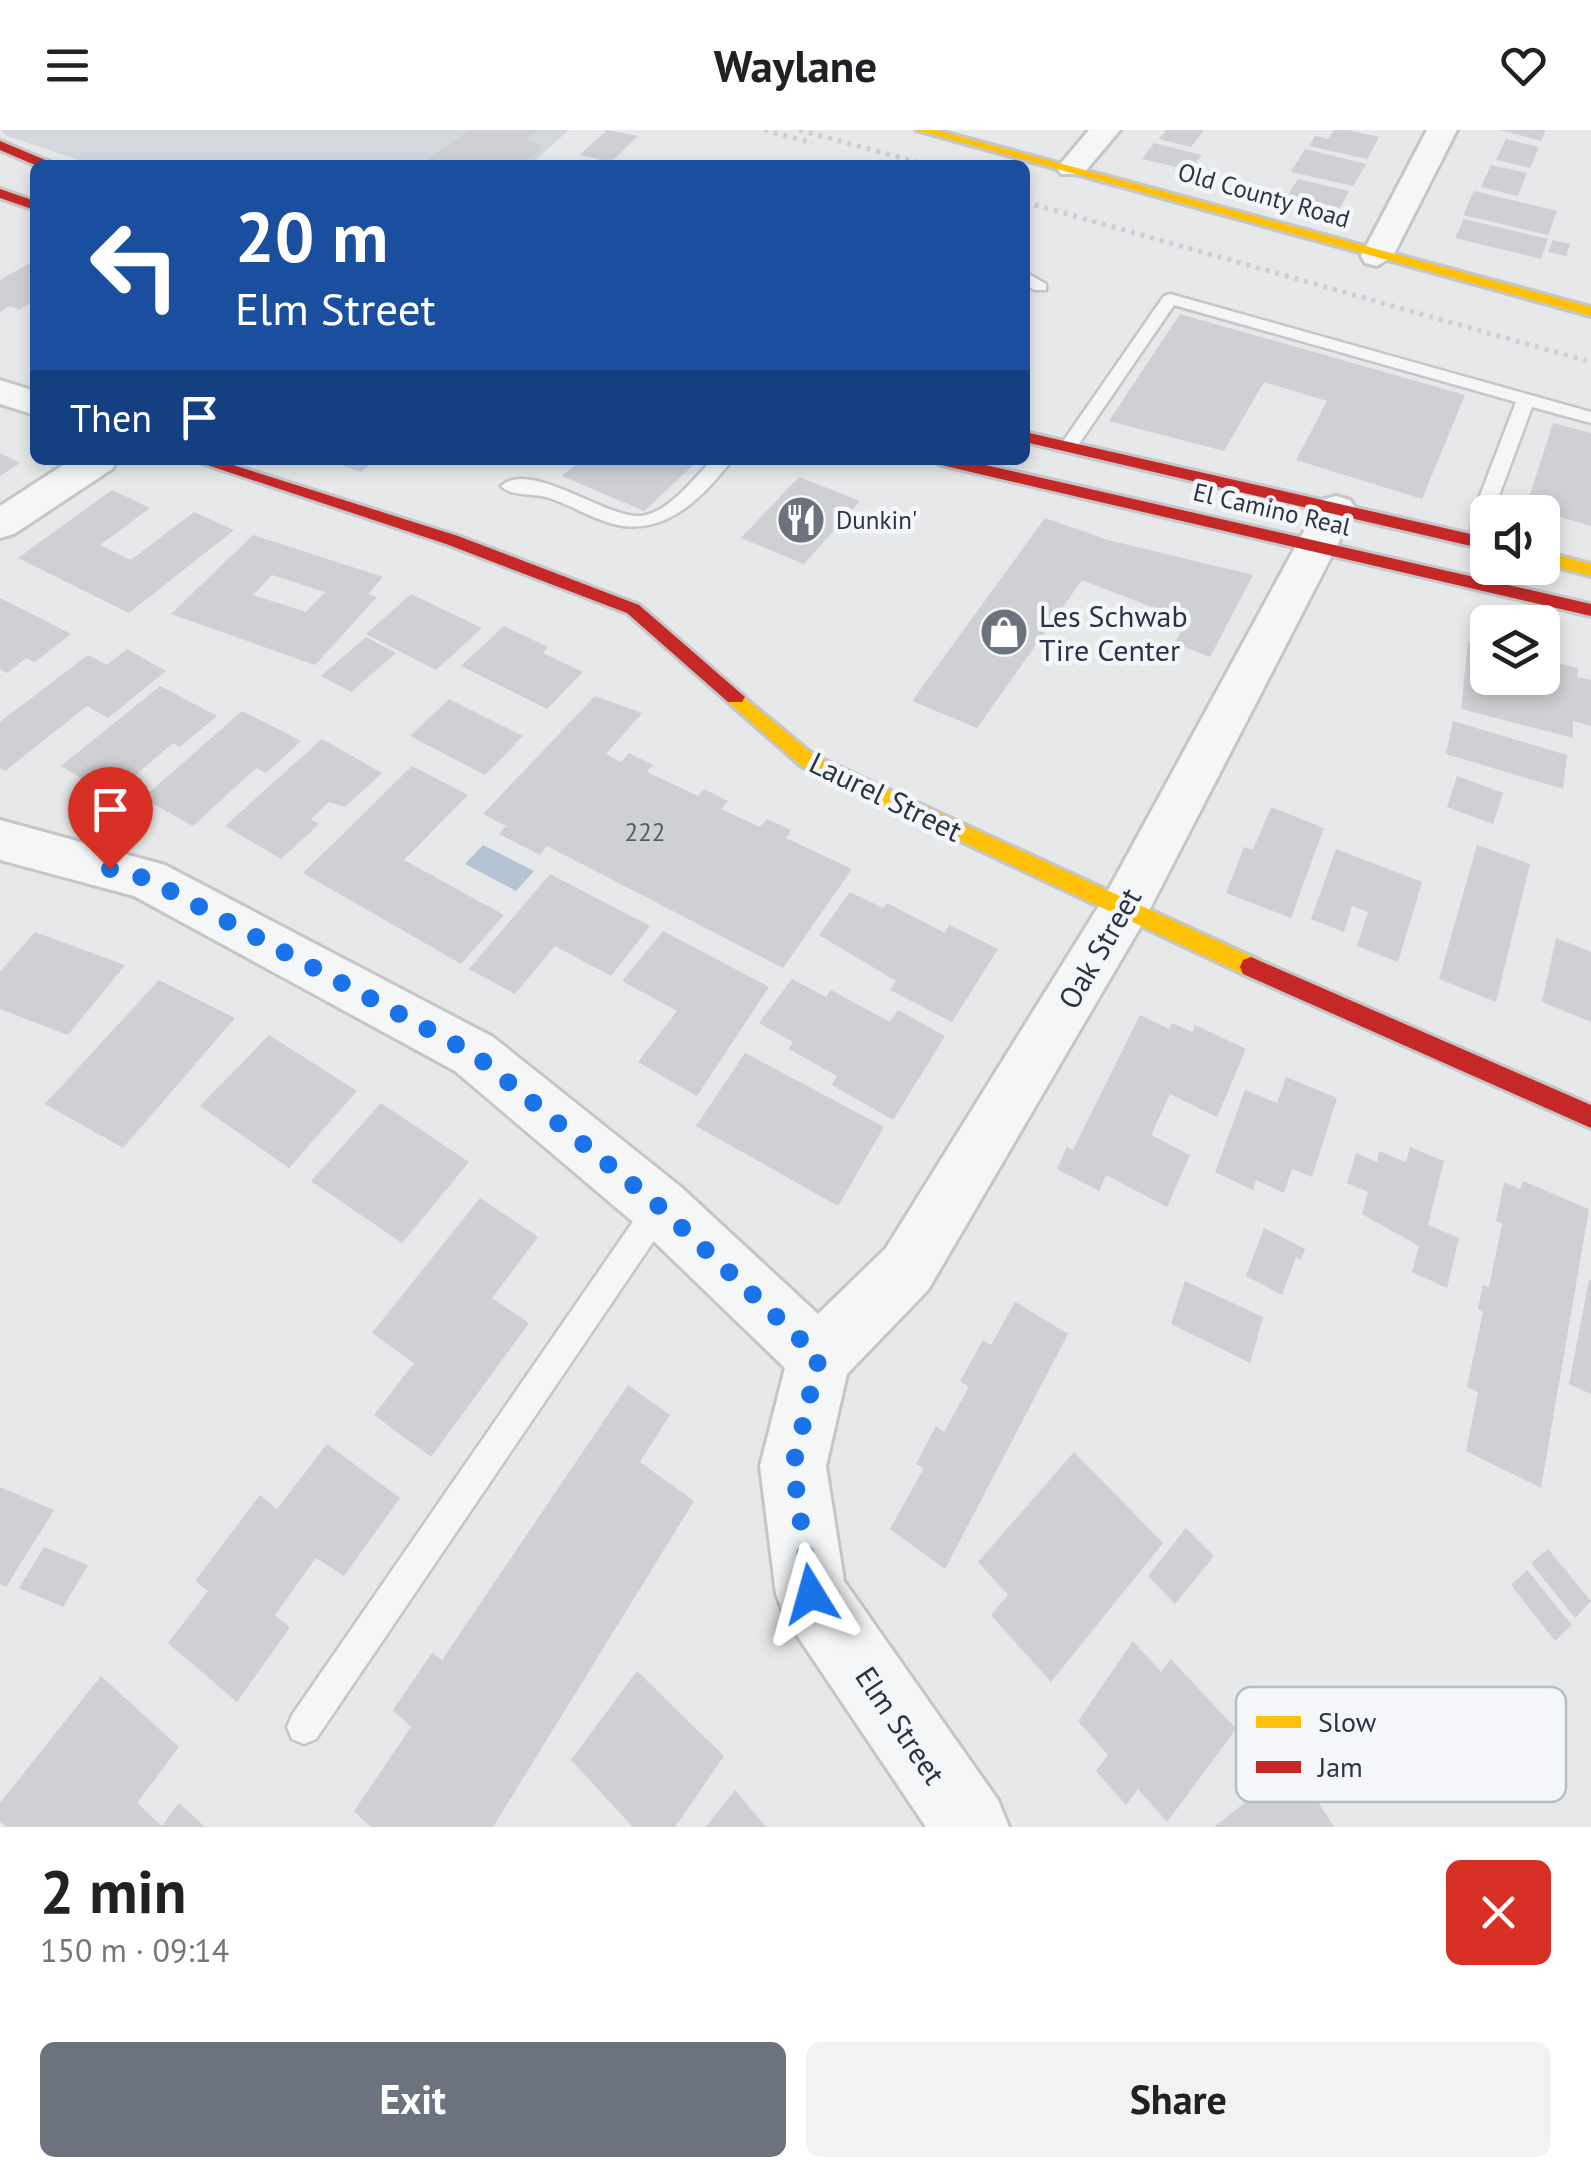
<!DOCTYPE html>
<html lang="en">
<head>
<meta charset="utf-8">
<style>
	:root { --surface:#fff; --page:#f2f2f2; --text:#202124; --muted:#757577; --accent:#6c737f }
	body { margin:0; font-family:"PT Sans",sans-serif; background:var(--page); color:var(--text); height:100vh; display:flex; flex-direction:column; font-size:38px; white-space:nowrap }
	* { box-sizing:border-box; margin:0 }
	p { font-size:32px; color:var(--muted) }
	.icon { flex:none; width:55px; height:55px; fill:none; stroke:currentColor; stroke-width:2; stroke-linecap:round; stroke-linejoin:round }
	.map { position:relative; height:1697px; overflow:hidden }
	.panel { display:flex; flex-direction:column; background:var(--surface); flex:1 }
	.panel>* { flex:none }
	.banner { position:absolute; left:30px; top:30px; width:1000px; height:305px; border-radius:15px; box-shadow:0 5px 15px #0003; background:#1a4fa0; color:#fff; overflow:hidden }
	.fabs { position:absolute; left:1470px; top:365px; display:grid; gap:20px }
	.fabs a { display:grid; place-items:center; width:90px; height:90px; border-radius:15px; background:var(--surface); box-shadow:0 5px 15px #0003; font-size:50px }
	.pin { position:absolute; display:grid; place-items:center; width:85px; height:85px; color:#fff; margin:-102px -42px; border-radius:50% 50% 50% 0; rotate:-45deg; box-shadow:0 0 10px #0007 }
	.pin .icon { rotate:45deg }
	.me { position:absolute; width:110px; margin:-55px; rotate:352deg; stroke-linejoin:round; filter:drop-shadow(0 0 8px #0008) }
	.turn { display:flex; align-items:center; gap:35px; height:210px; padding:0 40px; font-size:45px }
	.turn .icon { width:130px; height:130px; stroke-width:2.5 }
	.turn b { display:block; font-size:70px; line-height:85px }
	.then { display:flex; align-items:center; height:95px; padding:0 40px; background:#0003; gap:20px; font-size:38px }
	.round { display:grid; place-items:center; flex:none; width:105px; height:105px; border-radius:15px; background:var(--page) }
	.head { display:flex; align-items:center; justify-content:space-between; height:170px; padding:0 40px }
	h1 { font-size:60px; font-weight:800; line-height:75px }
	.cta { display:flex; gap:20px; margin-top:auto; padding:20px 40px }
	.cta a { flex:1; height:115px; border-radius:15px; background:var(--accent); color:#fff; font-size:40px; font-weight:800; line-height:115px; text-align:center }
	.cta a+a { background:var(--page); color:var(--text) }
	header { display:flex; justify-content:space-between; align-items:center; height:130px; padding:0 40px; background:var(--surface); font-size:45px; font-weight:800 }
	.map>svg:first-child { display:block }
	.built { fill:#d4d7dd }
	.water { fill:#b4c4d5 }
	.building { fill:#ced0d3; fill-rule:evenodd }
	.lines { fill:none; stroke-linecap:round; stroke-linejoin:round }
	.lane-casing { stroke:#c4c6c8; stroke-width:5 }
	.street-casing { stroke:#c4c6c8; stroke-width:6 }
	.slow-casing { stroke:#c4c6c8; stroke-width:6 }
	.jam-casing { stroke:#c4c6c8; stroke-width:6 }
	.lane { fill:#f5f6f7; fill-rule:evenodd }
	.street { fill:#f5f6f7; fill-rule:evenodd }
	.slow { fill:#ffc107; fill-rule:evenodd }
	.jam { fill:#c62828; fill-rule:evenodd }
	.rail { stroke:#cecfd2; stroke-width:5; stroke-dasharray:4 6; stroke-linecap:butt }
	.route { stroke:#1a73e8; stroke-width:18; stroke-dasharray:0 32.4 }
	.labels { text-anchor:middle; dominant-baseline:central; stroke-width:9; stroke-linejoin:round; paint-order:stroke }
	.far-street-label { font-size:25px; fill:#2b3445; stroke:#f4f6f9 }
	.far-poi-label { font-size:25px; fill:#2b3445; stroke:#f4f6f9; text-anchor:start }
	.number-label { font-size:25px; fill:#545c69 }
	.poi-label { font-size:30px; fill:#2b3445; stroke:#f4f6f9; text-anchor:start }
	.street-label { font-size:30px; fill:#2b3445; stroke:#f4f6f9 }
	.key { fill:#f4f6f9; stroke:#b8bcc3; stroke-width:2.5 }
	.key-label { font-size:28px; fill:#2b3445 }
</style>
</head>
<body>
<header><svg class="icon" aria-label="menu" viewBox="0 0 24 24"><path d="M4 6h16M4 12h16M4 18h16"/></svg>Waylane<svg class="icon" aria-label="heart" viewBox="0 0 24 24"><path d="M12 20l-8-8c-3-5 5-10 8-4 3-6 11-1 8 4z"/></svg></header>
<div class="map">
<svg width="1591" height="1697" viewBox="0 0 1591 1697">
	<rect width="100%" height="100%" fill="#e6e8ea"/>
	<path class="built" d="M 0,0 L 569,0 L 530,35 L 95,35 L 7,6 Z"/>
	<path class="water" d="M 483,715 L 534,741 L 516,761 L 465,734 Z"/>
	<g class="building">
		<path d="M 470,0 L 538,0 L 525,10 L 543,16 L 522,35 L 419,35 Z"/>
		<path d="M 607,0 L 638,6 L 611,32 L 580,25 Z"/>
		<path d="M 1166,0 L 1204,0 L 1191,17 L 1159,9 Z"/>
		<path d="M 1334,0 L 1349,0 L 1379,7 L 1367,29 L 1309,16 L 1315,6 L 1328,9 Z"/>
		<path d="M 1499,0 L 1546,0 L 1541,11 Z"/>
		<path d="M 1506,9 L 1539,17 L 1530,38 L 1496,30 Z"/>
		<path d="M 1154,13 L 1202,25 L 1190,40 L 1142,29 Z"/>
		<path d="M 1305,19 L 1366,34 L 1353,56 L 1291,42 Z"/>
		<path d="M 1491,35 L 1527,43 L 1518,66 L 1481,57 Z"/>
		<path d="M 1298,49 L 1349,61 L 1340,78 L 1288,65 Z"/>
		<path d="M 1474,61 L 1557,81 L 1548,105 L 1463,85 Z"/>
		<path d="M 1464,89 L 1548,109 L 1541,129 L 1455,108 Z"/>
		<path d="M 1553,110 L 1570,114 L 1566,126 L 1548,122 Z"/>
		<path d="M 35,130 L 35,171 L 19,180 L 10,176 L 0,182 L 0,150 Z"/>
		<path d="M 1180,184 L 1465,265 L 1422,369 L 1296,330 L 1327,271 L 1264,252 L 1224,321 L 1109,291 Z"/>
		<path d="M 1553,293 L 1591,303 L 1591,396 L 1526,377 Z"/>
		<path d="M 0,323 L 20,333 L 0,346 Z"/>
		<path d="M 327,330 L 376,330 L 361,342 Z"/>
		<path d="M 581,330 L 699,330 L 644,381 L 562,346 Z"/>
		<path d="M 799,347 L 860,371 L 804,434 L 741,408 Z"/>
		<path d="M 112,360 L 150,378 L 100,415 L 131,430 L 194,382 L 234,400 L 129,483 L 18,428 Z"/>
		<path d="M 1045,388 L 1108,410 L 1253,445 L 1210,527 L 1174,513 L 1188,491 L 1082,450 L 977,598 L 912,571 Z"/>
		<path d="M 253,405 L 383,447 L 368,464 L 377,467 L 315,535 L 171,484 ZM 272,445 L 325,462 L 306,482 L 253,465 Z"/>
		<path d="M 411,464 L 482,498 L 436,540 L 366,504 Z"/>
		<path d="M 0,468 L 71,504 L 35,532 L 26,528 L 7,543 L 0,539 Z"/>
		<path d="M 504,496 L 548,517 L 543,523 L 583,542 L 547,579 L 461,536 Z"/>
		<path d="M 366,507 L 396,523 L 351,562 L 321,546 Z"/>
		<path d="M 1468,512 L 1488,517 L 1488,548 L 1542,548 L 1542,530 L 1578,538 L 1577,547 L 1591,550 L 1591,596 L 1573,591 L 1573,608 L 1461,579 Z"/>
		<path d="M 127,519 L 166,541 L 108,588 L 87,576 L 5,641 L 0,638 L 0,592 L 88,525 L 107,535 Z"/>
		<path d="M 160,556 L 217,586 L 180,617 L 173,613 L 111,666 L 61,636 Z"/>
		<path d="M 595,566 L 642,583 L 606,624 L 621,632 L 629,623 L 653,635 L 647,642 L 698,666 L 704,659 L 728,671 L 721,679 L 760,697 L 767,689 L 791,700 L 786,708 L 852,739 L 783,838 L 547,716 L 540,725 L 499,704 L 506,696 L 483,684 Z"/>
		<path d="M 449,569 L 523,606 L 485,645 L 410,606 Z"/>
		<path d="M 242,581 L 301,611 L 266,643 L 256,638 L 193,696 L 143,668 Z"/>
		<path d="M 1453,591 L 1567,625 L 1563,659 L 1446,624 Z"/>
		<path d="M 322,609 L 382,643 L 345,677 L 329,672 L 311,689 L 319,694 L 281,729 L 225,696 Z"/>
		<path d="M 412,636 L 468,665 L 404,730 L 504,785 L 461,834 L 303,743 Z"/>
		<path d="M 1457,646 L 1503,663 L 1493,694 L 1447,677 Z"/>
		<path d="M 1271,677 L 1324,698 L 1291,788 L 1226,763 L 1244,717 L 1253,720 Z"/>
		<path d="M 1477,715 L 1530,734 L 1496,872 L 1439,849 Z"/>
		<path d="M 1336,719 L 1422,752 L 1398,832 L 1357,816 L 1368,782 L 1352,776 L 1344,802 L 1311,789 Z"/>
		<path d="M 550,744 L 650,796 L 611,846 L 555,816 L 515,864 L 469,839 Z"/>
		<path d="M 850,762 L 883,778 L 887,773 L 945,803 L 949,795 L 998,819 L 952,892 L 890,860 L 896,851 L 819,805 Z"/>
		<path d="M 663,801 L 769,857 L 697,966 L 638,932 L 677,881 L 622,851 Z"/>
		<path d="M 35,802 L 125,835 L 68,905 L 0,879 L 0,842 Z"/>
		<path d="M 1556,808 L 1591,822 L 1591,892 L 1542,872 Z"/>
		<path d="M 792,849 L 826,867 L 831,860 L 890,892 L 898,880 L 945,906 L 893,990 L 832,955 L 837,946 L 789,919 L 793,912 L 759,893 Z"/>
		<path d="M 159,850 L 235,888 L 123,1018 L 45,974 Z"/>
		<path d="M 1140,885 L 1169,899 L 1172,893 L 1192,902 L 1195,895 L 1246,919 L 1217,987 L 1170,964 L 1151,1005 L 1190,1025 L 1167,1077 L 1106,1045 L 1099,1061 L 1057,1039 L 1067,1017 L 1073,1020 Z"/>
		<path d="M 269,905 L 357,961 L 289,1038 L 200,976 Z"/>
		<path d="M 745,923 L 884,997 L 838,1076 L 696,996 Z"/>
		<path d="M 1286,947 L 1337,968 L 1312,1047 L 1292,1039 L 1284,1063 L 1256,1050 L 1253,1060 L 1215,1042 L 1245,960 L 1277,973 Z"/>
		<path d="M 381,973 L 469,1032 L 402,1113 L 311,1051 Z"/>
		<path d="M 1410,1017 L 1444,1031 L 1428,1095 L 1459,1108 L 1447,1158 L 1412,1142 L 1419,1116 L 1362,1084 L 1368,1062 L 1347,1053 L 1356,1023 L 1377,1032 L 1379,1021 L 1406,1032 Z"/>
		<path d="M 1523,1051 L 1589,1079 L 1541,1358 L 1466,1321 L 1478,1262 L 1467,1257 L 1483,1182 L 1478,1179 L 1483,1155 L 1489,1157 L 1502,1094 L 1496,1091 L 1504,1052 L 1520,1059 Z"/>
		<path d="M 480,1068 L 538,1107 L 492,1168 L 529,1193 L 431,1327 L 374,1285 L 414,1233 L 372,1203 Z"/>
		<path d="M 1264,1098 L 1305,1119 L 1301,1130 L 1296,1127 L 1282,1165 L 1246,1146 Z"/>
		<path d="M 1589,1150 L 1591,1150 L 1591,1264 L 1569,1254 Z"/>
		<path d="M 1185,1151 L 1263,1187 L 1250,1233 L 1171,1194 Z"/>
		<path d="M 1015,1172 L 1068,1204 L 945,1439 L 890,1399 L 924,1338 L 916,1334 L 936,1296 L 944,1302 L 969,1257 L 960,1251 L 983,1210 L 991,1215 Z"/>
		<path d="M 628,1255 L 670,1285 L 640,1332 L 694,1371 L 493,1697 L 371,1697 L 354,1681 L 411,1597 L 393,1580 L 432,1523 L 442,1530 Z"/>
		<path d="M 327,1314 L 400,1368 L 344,1446 L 316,1428 L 275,1485 L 290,1497 L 237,1572 L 168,1513 L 208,1461 L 195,1451 L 260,1365 L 277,1379 Z"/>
		<path d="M 1074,1322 L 1163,1413 L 1051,1552 L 991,1485 L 1008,1465 L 978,1432 Z"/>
		<path d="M 0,1357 L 54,1380 L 6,1457 L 0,1454 Z"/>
		<path d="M 1186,1398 L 1214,1426 L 1175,1474 L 1148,1446 Z"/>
		<path d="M 44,1417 L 88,1435 L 63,1477 L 19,1458 Z"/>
		<path d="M 1548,1419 L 1591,1471 L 1575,1488 L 1531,1433 Z"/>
		<path d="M 1527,1440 L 1572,1495 L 1555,1511 L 1511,1455 Z"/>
		<path d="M 1133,1511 L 1161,1542 L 1171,1529 L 1236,1599 L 1167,1692 L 1138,1659 L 1126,1675 L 1096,1641 L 1108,1625 L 1078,1591 Z"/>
		<path d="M 637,1541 L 724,1626 L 675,1697 L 633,1697 L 571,1630 Z"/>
		<path d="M 101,1546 L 179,1617 L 137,1673 L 162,1696 L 179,1673 L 205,1697 L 6,1697 L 0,1691 L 0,1673 Z"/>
		<path d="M 1294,1634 L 1334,1697 L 1214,1697 Z"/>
		<path d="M 735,1660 L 766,1697 L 706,1697 Z"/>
	</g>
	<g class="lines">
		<g class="lane-casing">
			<g id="lane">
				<path d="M 1025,142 L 1046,154 L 1046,160 L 1034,160 L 1025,154 Z"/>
				<path d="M 1170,164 L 1591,282 L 1591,293 L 1532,277 L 1493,382 L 1488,382 L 1488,414 L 1472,417 L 1469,412 L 1476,376 L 1516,272 L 1174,175 L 1074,321 L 1062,321 L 1062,313 L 1164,166 Z"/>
				<path d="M 712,330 L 732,330 C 702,369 662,409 610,393 C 590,387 572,376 552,369 C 536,362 513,368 501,356 C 530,329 605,388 640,386 C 668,384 694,348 712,330 Z"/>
				<path d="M 660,1063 L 670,1067 L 674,1077 L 670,1087 L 316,1609 L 304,1614 L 292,1609 L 287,1597 L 292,1585 L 650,1067 Z"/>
			</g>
		</g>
		<g class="street-casing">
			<g id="street">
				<path d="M 1089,0 L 1120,0 L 1083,44 L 1061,44 L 1057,38 Z"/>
				<path d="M 1427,0 L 1457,0 L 1393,126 L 1377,136 L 1365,133 L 1361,126 Z"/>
				<path d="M 0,250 L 35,261 L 35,285 L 0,274 Z"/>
				<path d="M 71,330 L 117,330 L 112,339 L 14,404 L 0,408 L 0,376 Z"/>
				<path d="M 1336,366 L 1350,370 L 1356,379 L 1141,796 L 928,1160 L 847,1244 L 826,1336 L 844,1451 L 998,1670 L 1009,1697 L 926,1697 L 786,1489 L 776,1464 L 760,1336 L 785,1238 L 639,1097 L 455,941 L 134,766 L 0,730 L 0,690 L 165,735 L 493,907 L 681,1057 L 818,1184 L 886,1118 L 1105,766 L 1316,379 L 1322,370 Z"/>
			</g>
		</g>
		<g class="slow-casing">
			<g id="slow">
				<path d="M 916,0 L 936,0 L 1591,177 L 1591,186 Z"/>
				<path d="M 1542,421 L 1591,434 L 1591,446 L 1542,433 Z"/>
				<path d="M 735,560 L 815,626 L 1259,830 L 1262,837 L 1259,844 L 1251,847 L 1243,844 L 801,636 L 728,572 L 728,562 Z"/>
			</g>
		</g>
		<g class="jam-casing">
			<g id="jam">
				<path d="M 0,11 L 50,32 L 51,35 L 35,35 L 0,20 Z"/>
				<path d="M 0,59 L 35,71 L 35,80 L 0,68 Z"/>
				<path d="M 1025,302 L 1488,408 L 1488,420 L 1025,312 Z"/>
				<path d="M 192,330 L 217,330 L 458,406 L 639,475 L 745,567 L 742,572 L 728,572 L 627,483 L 446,414 Z"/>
				<path d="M 933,330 L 964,330 L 1591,474 L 1591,486 L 941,335 Z"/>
				<path d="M 1251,827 L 1591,975 L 1591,998 L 1243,844 L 1240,837 L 1243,830 Z"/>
			</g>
		</g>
		<use href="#lane" class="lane"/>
		<use href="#street" class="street"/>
		<use href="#slow" class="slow"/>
		<use href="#jam" class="jam"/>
		<g class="rail">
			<path d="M 764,0 L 813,13"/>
			<path d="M 799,0 L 928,35"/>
			<path d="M 1025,72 L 1591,232"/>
		</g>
	</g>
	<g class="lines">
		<path class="route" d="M 110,739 L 148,749 L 474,924 L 660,1077 L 819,1227 L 793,1336 L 811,1464"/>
	</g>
	<defs>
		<g id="restaurant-disc" transform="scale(2.5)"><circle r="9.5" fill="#6c737f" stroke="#f4f6f9"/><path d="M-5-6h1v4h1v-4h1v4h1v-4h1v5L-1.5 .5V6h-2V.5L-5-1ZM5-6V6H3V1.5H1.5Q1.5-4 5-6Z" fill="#fff"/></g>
		<g id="shop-disc" transform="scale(2.5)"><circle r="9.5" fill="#6c737f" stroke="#f4f6f9"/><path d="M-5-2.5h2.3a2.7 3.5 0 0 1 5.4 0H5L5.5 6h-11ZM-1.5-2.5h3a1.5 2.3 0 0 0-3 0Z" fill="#fff"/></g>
	</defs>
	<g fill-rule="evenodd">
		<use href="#restaurant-disc" x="801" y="390"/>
		<use href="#shop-disc" x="1004" y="502"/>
	</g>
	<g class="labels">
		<g class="far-street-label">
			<text transform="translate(1264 65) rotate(16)">Old County Road</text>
			<text transform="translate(1272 379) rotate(13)">El Camino Real</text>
		</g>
		<g class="far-poi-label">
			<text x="836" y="390">Dunkin'</text>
		</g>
		<g class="number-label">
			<text x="645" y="702">222</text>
		</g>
		<g class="poi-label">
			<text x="1039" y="485">Les Schwab<tspan x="1039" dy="34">Tire Center</tspan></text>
		</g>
		<g class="street-label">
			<text transform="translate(886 666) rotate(26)">Laurel Street</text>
			<text transform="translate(1099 818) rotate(-60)">Oak Street</text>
			<text transform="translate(901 1595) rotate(56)">Elm Street</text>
		</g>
	</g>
	<rect x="1236" y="1557" width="330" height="115" rx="15" class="key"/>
	<rect x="1256" y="1586" width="45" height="12" fill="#ffc107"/>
	<rect x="1256" y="1631" width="45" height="12" fill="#c62828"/>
	<g class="key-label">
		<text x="1318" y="1602">Slow</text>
		<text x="1318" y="1647">Jam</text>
	</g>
</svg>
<div class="fabs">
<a><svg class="icon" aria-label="sound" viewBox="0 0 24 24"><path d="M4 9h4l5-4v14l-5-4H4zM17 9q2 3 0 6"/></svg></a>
<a><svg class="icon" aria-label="layers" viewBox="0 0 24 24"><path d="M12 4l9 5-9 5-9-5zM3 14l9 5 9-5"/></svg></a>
</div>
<div class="pin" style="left:110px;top:739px;background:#d93025"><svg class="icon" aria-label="arrive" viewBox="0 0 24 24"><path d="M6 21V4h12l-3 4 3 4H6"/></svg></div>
<svg class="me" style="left:811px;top:1464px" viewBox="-20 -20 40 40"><path d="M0-17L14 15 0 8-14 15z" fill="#1a73e8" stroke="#fff" stroke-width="4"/></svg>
<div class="banner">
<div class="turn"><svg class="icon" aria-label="left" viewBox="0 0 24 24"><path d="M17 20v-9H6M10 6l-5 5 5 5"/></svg><div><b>20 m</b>Elm Street</div></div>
<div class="then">Then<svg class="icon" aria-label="arrive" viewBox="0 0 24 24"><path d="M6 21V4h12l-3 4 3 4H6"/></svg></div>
</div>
</div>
<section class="panel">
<div class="head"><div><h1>2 min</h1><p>150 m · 09:14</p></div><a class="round" style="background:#d93025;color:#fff"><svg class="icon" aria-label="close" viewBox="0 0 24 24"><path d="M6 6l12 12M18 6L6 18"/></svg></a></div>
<div class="cta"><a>Exit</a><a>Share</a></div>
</section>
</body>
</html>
